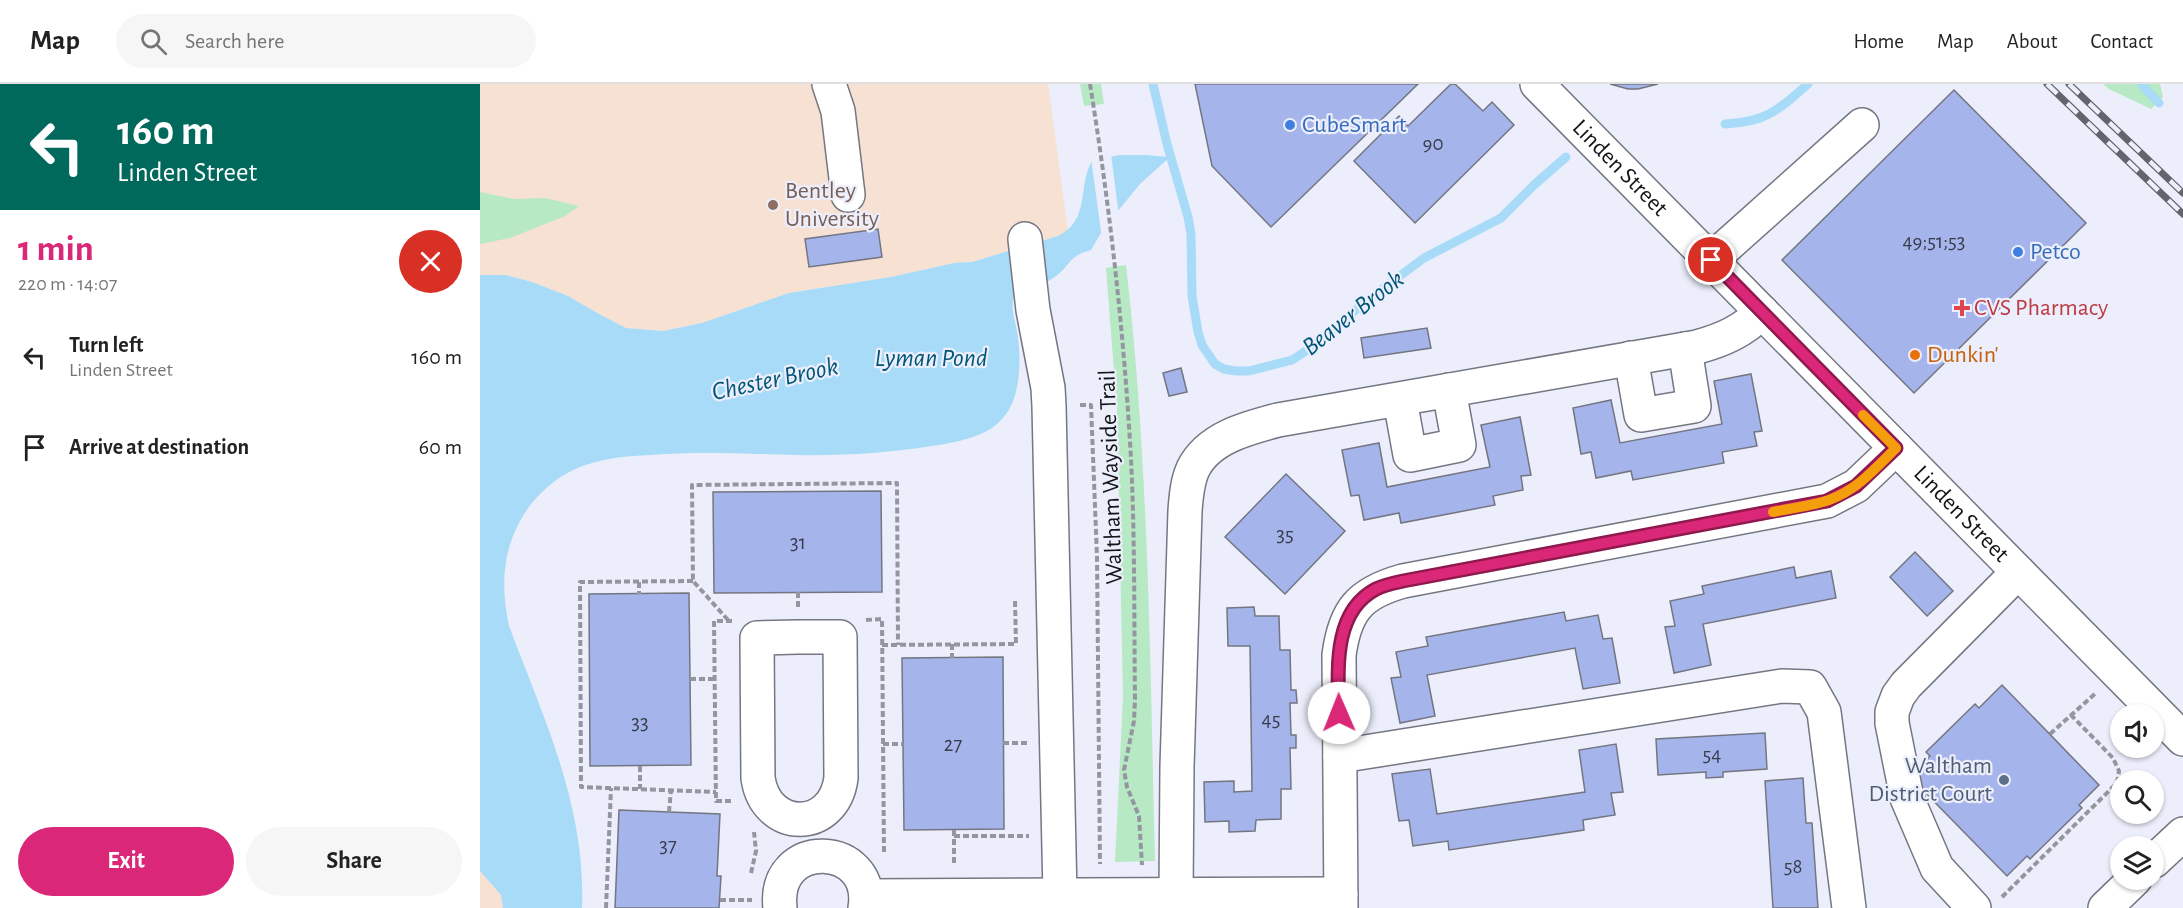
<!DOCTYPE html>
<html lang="en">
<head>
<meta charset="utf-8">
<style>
	:root { --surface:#fff; --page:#f6f6f6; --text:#222; --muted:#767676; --line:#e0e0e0; --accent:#db2777 }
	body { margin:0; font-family:"Alegreya Sans",sans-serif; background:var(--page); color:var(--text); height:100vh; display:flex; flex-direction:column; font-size:22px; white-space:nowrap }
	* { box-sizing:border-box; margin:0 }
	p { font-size:20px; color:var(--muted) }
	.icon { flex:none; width:33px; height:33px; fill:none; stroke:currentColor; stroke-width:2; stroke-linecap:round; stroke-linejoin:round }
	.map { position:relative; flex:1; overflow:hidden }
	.side { display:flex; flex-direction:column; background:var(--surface); width:480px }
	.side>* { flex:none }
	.banner { background:#00695c; color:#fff; overflow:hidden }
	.buttons { position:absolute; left:1630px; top:620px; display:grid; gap:12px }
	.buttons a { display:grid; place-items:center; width:54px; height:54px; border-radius:50%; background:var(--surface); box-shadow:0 2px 4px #0004; font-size:30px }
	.pin { position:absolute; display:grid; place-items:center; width:51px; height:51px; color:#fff; margin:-26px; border:3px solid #fff; border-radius:50%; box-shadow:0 2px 6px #0007 }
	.me { position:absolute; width:66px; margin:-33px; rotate:359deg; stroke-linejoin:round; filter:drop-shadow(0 0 4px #0008) }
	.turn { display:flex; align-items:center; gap:21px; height:126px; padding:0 18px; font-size:27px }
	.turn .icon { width:78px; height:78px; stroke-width:2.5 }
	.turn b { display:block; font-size:42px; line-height:51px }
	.round { display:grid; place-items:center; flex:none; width:63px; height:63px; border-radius:32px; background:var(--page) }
	.overview { display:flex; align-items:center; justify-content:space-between; height:102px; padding:0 18px }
	h1 { font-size:36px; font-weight:700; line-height:45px; color:var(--accent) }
	.primary-button { display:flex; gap:12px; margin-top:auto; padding:12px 18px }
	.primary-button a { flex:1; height:69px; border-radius:36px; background:var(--accent); color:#fff; font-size:24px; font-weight:700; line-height:69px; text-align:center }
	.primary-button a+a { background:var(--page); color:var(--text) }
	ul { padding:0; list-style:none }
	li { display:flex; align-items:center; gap:18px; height:90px; padding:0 18px }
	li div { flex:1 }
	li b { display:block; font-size:22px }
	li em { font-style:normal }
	header { display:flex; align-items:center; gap:36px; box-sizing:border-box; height:84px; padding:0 30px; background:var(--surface); border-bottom:2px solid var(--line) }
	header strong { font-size:28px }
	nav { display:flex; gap:33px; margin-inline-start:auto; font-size:21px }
	.search { width:420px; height:54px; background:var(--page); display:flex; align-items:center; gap:15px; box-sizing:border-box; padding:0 21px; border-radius:33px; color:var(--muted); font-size:22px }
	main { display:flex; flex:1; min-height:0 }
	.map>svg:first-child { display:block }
	.education { fill:#f6e1d3 }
	.green { fill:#b6e9c4 }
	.water { fill:#a8dbf7 }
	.pier { fill:#eceffb }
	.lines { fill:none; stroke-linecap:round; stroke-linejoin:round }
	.stream { stroke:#a8dbf7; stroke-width:9 }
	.building { fill:#a6b4ec; stroke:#737681; stroke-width:1.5 }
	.minor-casing { stroke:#747782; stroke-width:36 }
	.major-casing { stroke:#747782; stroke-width:36 }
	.path { stroke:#94969f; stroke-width:4; stroke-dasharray:6 3; stroke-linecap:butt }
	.minor { stroke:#fff; stroke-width:33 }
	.major { stroke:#fff; stroke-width:33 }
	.rail-casing { stroke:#63656c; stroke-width:7 }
	.rail { stroke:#eceffb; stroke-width:4.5; stroke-dasharray:14; stroke-linecap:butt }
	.route-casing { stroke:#8e194d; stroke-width:15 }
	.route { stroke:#db2777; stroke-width:10 }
	.slow { stroke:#f59e0b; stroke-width:10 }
	.shop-dot { fill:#3f7fe0; stroke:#eceffb; stroke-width:2 }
	.education-dot { fill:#8d6e63; stroke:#eceffb; stroke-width:2 }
	.health-dot { fill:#e0444e; stroke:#eceffb; stroke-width:2 }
	.food-dot { fill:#e8710a; stroke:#eceffb; stroke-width:2 }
	.service-dot { fill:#5c6f8a; stroke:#eceffb; stroke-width:2 }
	.labels { text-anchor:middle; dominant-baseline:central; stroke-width:4.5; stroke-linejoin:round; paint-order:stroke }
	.number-label { font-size:21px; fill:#383c4d }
	.shop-label { font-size:24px; fill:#366cbe; stroke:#eceffb; text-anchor:start }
	.street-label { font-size:24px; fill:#131418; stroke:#eceffb }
	.education-label { font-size:24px; fill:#785e54; stroke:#eceffb; text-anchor:start }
	.health-label { font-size:24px; fill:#be3a42; stroke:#eceffb; text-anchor:start }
	.food-label { font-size:24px; fill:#c56008; stroke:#eceffb; text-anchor:start }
	.service-label { font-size:24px; fill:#4e5e75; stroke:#eceffb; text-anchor:end }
	.water-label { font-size:26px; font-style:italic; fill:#005678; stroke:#eceffb }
</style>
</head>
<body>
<header>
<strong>Map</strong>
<div class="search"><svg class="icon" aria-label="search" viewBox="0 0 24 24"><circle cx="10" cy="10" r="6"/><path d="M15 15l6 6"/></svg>Search here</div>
<nav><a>Home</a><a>Map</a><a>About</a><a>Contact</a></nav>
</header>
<main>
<section class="side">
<div class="banner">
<div class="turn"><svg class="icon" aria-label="left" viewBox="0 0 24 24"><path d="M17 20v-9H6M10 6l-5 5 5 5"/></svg><div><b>160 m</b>Linden Street</div></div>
</div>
<div class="overview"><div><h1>1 min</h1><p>220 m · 14:07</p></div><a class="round" style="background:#d93025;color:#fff"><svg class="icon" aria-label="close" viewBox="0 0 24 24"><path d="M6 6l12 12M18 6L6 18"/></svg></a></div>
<ul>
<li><svg class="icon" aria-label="left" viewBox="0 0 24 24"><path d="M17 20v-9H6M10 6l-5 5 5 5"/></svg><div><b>Turn left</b><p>Linden Street</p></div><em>160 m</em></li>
<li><svg class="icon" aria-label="arrive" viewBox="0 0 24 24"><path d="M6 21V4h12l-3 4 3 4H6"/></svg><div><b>Arrive at destination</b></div><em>60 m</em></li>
</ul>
<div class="primary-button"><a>Exit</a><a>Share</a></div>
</section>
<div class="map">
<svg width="1703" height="824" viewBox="0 0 1703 824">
	<rect width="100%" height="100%" fill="#eceffb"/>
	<g class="education">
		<path d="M 0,0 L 568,0 L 588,147 L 578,152 L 491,178 L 474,179 L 411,193 L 309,209 L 222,239 L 183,247 L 146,244 L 119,230 L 88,212 L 52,198 L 26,191 L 0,191 Z"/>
		<path d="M 0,787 L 21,811 L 23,824 L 0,824 Z"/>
	</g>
	<g class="green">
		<path d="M 600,0 L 621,0 L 624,20 L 604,22 Z"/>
		<path d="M 1623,0 L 1680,0 L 1683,13 L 1671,25 L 1629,5 Z"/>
		<path d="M 0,108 L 34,115 L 65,114 L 99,122 L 85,132 L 30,154 L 0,160 Z"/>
		<path d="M 646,181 C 669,379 670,578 675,777 L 635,778 L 643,613 L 637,326 L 626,184 Z"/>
	</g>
	<path class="water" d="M 639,71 L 664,71 L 690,73 L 660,100 L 624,144 L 611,166 C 588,172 592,180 576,192 C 565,201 549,204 535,209 C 529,223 536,238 538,253 C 541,278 541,315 522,335 C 507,353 473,359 452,362 C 407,369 361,372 316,371 C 267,370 220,367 171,371 C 147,372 123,374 100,383 C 75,393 53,413 40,437 C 22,470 21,505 29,542 C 64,635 106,722 102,824 L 23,824 L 21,811 L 0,787 L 0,191 L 26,191 L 52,198 L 88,212 L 119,230 L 146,244 L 183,247 L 222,239 L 309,209 L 411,193 L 474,179 L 492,178 L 578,152 C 611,136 597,102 612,77 Z"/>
	<path class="pier" d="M 631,70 L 639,132 L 627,146 L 622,155 L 611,74 Z"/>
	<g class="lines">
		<g class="stream">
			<path d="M 673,0 L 687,60 L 708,133 L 711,150 L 712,212 L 718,248 L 722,261 L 735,280 L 744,285 L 756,287 L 769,287 L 812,276 L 843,256 L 882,220 L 944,174 L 1021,134 L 1054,101 L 1086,73"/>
			<path d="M 1661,0 L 1679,19"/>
			<path d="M 1245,40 C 1286,38 1299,26 1328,0"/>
		</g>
	</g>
	<g class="building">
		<path d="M 715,0 L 938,0 L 791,143 L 732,82 Z"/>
		<path d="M 971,0 L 975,0 L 1003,27 L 1012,18 L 1034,41 L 935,139 L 874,77 L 919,32 L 928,42 Z"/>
		<path d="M 1130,0 L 1178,0 L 1158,5 L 1148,5 Z"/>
		<path d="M 1474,6 L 1606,139 L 1434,309 L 1302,176 Z"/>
		<path d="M 398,145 L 402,173 L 329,183 L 325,155 Z"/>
		<path d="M 947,244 L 951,264 L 884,274 L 881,254 Z"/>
		<path d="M 701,284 L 707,308 L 689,312 L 683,289 Z"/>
		<path d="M 1271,290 L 1282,347 L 1274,348 L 1277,362 L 1242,368 L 1244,379 L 1153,396 L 1151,387 L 1116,394 L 1111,368 L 1101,370 L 1093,324 L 1131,316 L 1140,359 L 1242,340 L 1234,297 Z"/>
		<path d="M 1040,333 L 1051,391 L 1041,392 L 1043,406 L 1013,412 L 1015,421 L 921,439 L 919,429 L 884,436 L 879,411 L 871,412 L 862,366 L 899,359 L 907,403 L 1010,383 L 1001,341 Z"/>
		<path d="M 806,390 L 865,447 L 805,510 L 745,453 Z"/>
		<path d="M 401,407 L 402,508 L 234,509 L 233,408 Z"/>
		<path d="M 1435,468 L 1473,507 L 1447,532 L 1410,493 Z"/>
		<path d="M 1314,483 L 1316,494 L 1351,487 L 1356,514 L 1223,540 L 1231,581 L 1194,589 L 1185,543 L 1195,542 L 1190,517 L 1224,510 L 1222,502 Z"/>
		<path d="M 209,509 L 211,681 L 110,682 L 109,510 Z"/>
		<path d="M 774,523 L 775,532 L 799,532 L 800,566 L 810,566 L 811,606 L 816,606 L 817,619 L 810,619 L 811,651 L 816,651 L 816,664 L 810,664 L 811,705 L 801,705 L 801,735 L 776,736 L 775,747 L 749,748 L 749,737 L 725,738 L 724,698 L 754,697 L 754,708 L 772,707 L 770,562 L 748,562 L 747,524 Z"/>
		<path d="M 1084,528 L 1086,537 L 1118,531 L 1123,555 L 1132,554 L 1140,599 L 1103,605 L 1095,564 L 947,591 L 955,632 L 920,639 L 911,594 L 921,593 L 916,568 L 948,562 L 946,553 Z"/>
		<path d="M 523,573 L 524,745 L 424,746 L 422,574 Z"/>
		<path d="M 1522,601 L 1619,701 L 1599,721 L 1602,724 L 1550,775 L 1547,772 L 1527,792 L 1429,692 L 1450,672 L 1446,668 L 1495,620 L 1499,624 Z"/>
		<path d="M 1285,649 L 1287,685 L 1243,688 L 1243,693 L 1226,694 L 1226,688 L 1178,691 L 1176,655 Z"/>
		<path d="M 1136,660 L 1143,708 L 1131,709 L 1135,731 L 1103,736 L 1104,746 L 969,766 L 968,757 L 933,762 L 929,736 L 919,737 L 912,690 L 950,685 L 957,730 L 1105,708 L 1099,666 Z"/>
		<path d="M 1323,694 L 1326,739 L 1332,739 L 1338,824 L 1293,824 L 1285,697 Z"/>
		<path d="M 139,726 L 240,730 L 237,792 L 241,792 L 239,824 L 135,824 Z"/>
	</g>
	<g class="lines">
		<g class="minor-casing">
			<g id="minor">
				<path d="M 349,0 L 358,27 L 368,111"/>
				<path d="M 545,155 L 553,226 L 568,304 L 569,322 L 580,811"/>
				<path d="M 1231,176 L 1382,41"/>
				<path d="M 1151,274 L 1161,331 L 1214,322 L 1205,265"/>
				<path d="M 920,316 L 930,371 L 979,361 L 969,306"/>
				<path d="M 318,553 L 360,553 L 361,694 C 354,749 286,749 278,694 L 277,554 Z"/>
				<path d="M 860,672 L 1302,602 L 1330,603 L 1344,628 L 1369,824"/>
				<path d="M 1674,777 L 1703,750"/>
				<path d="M 696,811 L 697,683 L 705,427 C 706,414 707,398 713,385 C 728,354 767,344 798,336 L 1217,263 C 1243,256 1263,247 1282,228"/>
				<path d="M 386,812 L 861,810"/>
				<path d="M 300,824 C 292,752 396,758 385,824"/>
				<path d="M 861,824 L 859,571 C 865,526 880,509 923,497 L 1347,417 L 1376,402 L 1416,364"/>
				<path d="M 1494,824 L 1457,784 L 1427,714 L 1412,639 L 1412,628 L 1418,612 L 1426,601 L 1538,488"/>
				<path d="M 1625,824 L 1655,795"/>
			</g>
		</g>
		<g class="major-casing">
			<g id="major">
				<path id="s1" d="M 1057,0 L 1703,655"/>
			</g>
		</g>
		<g class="path">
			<path d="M 610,0 C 630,124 644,249 651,375 C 655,455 654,535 655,615 L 654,637 L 644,686 L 647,703 L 659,732 L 662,781"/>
			<path d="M 600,321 L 611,321 L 617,473 L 620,780"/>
			<path d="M 213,497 L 100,498 L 101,703 L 236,708"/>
			<path d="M 159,498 L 159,510"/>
			<path d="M 318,523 L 318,508"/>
			<path d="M 248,536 L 213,497 L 212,401 L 417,399 L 418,561"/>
			<path d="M 386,536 L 402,535 L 404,770"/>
			<path d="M 252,537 L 234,537 L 236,717 L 253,717"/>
			<path d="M 472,560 L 472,574"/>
			<path d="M 402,561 L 536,560 L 535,516"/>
			<path d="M 210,595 L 235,595"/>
			<path d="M 1570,650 L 1616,609"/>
			<path d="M 523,659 L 547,659"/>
			<path d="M 403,660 L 423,660"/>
			<path d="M 160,682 L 160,705"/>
			<path d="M 189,728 L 191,706"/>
			<path d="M 474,746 L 474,781"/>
			<path d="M 474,752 L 549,752"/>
			<path d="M 271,789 L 276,767 L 274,748"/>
			<path d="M 1522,813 L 1637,699 L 1639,687 L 1633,674 L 1591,631"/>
			<path d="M 240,816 L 272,816"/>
			<path d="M 126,824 L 131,704"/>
		</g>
		<use href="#minor" class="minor"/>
		<use href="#major" class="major"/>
		<g class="rail-casing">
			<g id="rail">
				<path d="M 1567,0 L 1703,130"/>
				<path d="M 1589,0 L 1703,109"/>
			</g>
		</g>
		<use href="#rail" class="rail"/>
	</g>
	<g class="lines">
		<g class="route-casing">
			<path id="route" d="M 859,629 C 858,587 852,528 896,505 C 904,501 914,499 923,497 L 1347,417 L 1376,402 L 1416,364 L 1231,176"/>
		</g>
		<use href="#route" class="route"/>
		<path class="slow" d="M 1293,428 C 1312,424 1332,422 1349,416 C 1377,406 1396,384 1416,364 L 1383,331"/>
	</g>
	<g class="shop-dot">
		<circle cx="810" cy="41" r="6"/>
		<circle cx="1538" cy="168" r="6"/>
	</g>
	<circle class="education-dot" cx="293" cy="121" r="6"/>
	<path class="health-dot" d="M1479 215h6v6h6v6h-6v6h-6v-6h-6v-6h6z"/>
	<circle class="food-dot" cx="1435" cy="271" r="6"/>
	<circle class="service-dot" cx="1524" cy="696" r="6"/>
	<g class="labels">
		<g class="number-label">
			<text x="953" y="59">90</text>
			<text x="1454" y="157">49;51;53</text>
			<text x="805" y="450">35</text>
			<text x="318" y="458">31</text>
			<text x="791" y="635">45</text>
			<text x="160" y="638">33</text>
			<text x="473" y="660">27</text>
			<text x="1232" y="670">54</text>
			<text x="188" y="761">37</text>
			<text x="1313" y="782">58</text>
		</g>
		<g class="shop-label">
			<text x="822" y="41">CubeSmart</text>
			<text x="1550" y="168">Petco</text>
		</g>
		<g class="street-label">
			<text stroke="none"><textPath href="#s1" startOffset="118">Linden Street</textPath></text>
			<text transform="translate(631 393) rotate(-92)">Waltham Wayside Trail</text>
			<text stroke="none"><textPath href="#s1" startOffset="604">Linden Street</textPath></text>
		</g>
		<g class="education-label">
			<text x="305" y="107">Bentley<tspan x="305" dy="28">University</tspan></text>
		</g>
		<g class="health-label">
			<text x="1494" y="224">CVS Pharmacy</text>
		</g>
		<g class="food-label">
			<text x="1447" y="271">Dunkin'</text>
		</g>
		<g class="service-label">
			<text x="1512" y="682">Waltham<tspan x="1512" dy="28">District Court</tspan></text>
		</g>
		<g class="water-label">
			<text transform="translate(873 229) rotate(-38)">Beaver Brook</text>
			<text x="451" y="274">Lyman Pond</text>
			<text transform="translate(295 295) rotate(-12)">Chester Brook</text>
		</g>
	</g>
</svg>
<div class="buttons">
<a><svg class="icon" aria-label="sound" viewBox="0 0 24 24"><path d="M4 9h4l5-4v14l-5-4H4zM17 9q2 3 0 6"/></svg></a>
<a><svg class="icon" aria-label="search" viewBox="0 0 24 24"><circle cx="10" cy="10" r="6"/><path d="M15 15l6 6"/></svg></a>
<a><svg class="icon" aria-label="layers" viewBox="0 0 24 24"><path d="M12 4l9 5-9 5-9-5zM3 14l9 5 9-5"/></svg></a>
</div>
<div class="pin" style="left:1231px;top:176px;background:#d93025"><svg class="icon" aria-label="arrive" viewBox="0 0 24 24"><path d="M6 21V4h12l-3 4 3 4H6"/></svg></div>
<svg class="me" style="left:859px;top:629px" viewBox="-20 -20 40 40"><circle r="19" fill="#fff"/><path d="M0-13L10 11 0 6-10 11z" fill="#db2777"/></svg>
</div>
</main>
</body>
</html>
